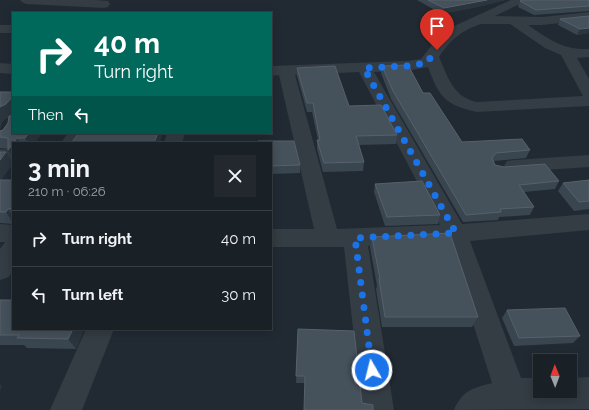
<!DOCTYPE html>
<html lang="en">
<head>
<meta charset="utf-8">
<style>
	:root { --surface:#192026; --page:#22282e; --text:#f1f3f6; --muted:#9fa3a7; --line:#373e43 }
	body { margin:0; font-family:Raleway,sans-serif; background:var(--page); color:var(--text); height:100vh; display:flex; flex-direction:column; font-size:15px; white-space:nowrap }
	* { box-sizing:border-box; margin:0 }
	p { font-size:13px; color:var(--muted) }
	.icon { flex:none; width:22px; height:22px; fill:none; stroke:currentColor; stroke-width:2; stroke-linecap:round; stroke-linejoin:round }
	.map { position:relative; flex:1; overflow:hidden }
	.details { position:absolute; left:12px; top:142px; width:260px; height:188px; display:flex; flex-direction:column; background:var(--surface); border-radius:0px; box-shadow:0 2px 10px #0003,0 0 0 1px var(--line) }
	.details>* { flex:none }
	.guide { position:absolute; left:12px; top:12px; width:260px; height:122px; border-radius:0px; box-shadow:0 2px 10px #0003,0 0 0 1px var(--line); background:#00695c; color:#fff; overflow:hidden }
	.needle { width:26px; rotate:359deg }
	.controls { position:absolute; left:533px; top:354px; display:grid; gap:8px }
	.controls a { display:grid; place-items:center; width:44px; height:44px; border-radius:0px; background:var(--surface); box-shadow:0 2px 10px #0003,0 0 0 1px var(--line); font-size:20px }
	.pin { position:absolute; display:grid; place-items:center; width:34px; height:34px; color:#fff; margin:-41px -17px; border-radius:50% 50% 50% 0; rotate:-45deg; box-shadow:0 0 4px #0007 }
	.pin .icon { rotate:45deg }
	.me { position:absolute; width:44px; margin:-22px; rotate:352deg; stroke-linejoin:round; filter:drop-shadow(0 0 3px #0008) }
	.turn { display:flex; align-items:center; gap:14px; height:84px; padding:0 16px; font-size:18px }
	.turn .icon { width:52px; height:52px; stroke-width:2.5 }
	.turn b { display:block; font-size:28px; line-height:34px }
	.then { display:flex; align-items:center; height:38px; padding:0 16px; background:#0003; gap:8px; font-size:15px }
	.round { display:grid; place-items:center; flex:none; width:42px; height:42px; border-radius:0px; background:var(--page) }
	.head { display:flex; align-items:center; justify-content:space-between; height:68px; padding:0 16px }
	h1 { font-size:24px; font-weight:700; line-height:30px }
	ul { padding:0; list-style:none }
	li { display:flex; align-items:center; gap:12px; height:56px; padding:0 16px; border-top:1px solid var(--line) }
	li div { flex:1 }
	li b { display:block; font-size:15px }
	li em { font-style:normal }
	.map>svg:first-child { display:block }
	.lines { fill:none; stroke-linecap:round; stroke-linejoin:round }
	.minor { fill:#343c44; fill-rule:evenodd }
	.wall { fill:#39454f }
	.shaded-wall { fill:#2a353e }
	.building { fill:#45515b; stroke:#56616b }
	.route { stroke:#1a73e8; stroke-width:7; stroke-dasharray:0 12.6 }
</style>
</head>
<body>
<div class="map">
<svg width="589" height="410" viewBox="0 0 589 410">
	<rect width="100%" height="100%" fill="#212a33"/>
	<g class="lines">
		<g class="minor">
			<path d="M 20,0 L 96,0 L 108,1 L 110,4 L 108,7 L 104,8 L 26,4 L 22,2 Z"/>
			<path d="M 511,0 L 526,0 L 524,2 L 495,16 L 542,17 L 589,12 L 589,20 L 542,25 L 528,25 C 549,39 562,50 589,49 L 589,57 L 577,58 L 589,79 L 589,106 L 477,112 C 445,105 439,97 428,67 L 407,71 L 374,72 L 462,224 L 589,214 L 589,230 L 470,241 L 521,378 L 540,378 L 540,391 L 570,391 L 570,378 L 589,377 L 589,409 L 454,410 C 462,391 472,388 492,383 L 447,242 L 368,246 L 394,410 L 362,410 L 344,247 L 271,247 L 271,229 L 314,229 L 279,75 L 271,76 L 271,66 L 407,61 L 421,59 L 439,36 L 452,27 ZM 481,24 L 510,24 L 545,48 L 561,55 L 583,96 L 477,102 C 453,97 448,77 439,57 C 451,39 461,31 481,24 ZM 359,72 L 440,225 L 337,229 L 295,75 Z"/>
			<rect x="0" y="25" width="13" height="8"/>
			<path d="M 0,63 L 13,64 L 13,74 L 0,73 Z"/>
			<path d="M 68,133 L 86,133 L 79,143 L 61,143 Z"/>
			<path d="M 167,133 L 185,133 L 182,143 L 164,143 Z"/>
			<path d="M 0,149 L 13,150 L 13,162 L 0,161 Z"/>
			<path d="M 589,155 L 589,167 L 514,172 L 507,171 L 504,166 L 507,161 L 514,160 Z"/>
			<path d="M 0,224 L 13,225 L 13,270 L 9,277 L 0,280 L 0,249 L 5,242 L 0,242 Z"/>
			<path d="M 86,329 L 114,329 L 82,410 L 50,410 Z"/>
		</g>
	</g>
	<g class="wall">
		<path d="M 417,0 L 505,0 L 482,6 L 442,14 Z"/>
		<path d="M 589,0 L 589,11 L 534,15 L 518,7 L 520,1 Z"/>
		<path d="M 589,16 L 589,33 L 577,35 L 558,25 L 560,19 Z"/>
		<path d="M 382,66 L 423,93 L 462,142 L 530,150 L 526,158 L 493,161 L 495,165 L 559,181 L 555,189 L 524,192 L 534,207 L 530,215 L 499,217 L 498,220 L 463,222 L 391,99 L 381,73 Z"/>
		<path d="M 297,68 L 349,106 L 397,135 L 396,144 L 359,145 L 364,162 L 363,171 L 323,172 L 317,149 L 317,140 L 318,140 L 312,112 L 307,112 L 297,76 Z"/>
		<path d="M 0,92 L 13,92 L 13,113 L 11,116 L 13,133 L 42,133 L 35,143 L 13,143 L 13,159 L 8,150 L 8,149 L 0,148 L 0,131 L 3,130 L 8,123 L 9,117 L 5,119 L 2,122 L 0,128 Z"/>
		<path d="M 271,143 L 300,165 L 300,173 L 271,174 Z"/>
		<path d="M 0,152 L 13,163 L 1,180 L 13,180 L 13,224 L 0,223 Z"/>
		<path d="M 589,180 L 589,209 L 574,211 L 558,191 L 563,183 Z"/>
		<path d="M 375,184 L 440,215 L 438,224 L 385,226 L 374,192 Z"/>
		<path d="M 372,237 L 478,317 L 472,327 L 382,327 L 376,289 L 377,286 L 370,247 Z"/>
		<path d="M 0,300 L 13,329 L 84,329 L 76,349 L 27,348 L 24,345 L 0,345 Z"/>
		<path d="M 507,310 L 580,336 L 573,343 L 514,346 L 502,318 Z"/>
		<path d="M 298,329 L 362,403 L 373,410 L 304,383 L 296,383 Z"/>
	</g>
	<g class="shaded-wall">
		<path d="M 487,0 L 505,0 L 482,6 L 442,14 L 444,8 Z"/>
		<path d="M 589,28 L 589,33 L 577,35 L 580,29 Z"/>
		<path d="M 13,96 L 13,113 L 12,115 L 5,119 L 2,122 L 0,128 L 0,107 Z"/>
		<path d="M 29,133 L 42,133 L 35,143 L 28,143 L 25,138 Z"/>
		<path d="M 158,133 L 163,133 L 160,143 L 154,143 Z"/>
		<path d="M 17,138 L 20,143 L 14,143 Z"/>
		<path d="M 13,144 L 13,159 L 8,150 Z"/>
		<path d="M 6,152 L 13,163 L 0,181 L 0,160 Z"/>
		<path d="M 8,209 L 13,216 L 13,223 L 6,212 Z"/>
		<path d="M 73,329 L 84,329 L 76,349 L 68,339 Z"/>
		<path d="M 0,384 L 2,386 L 0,391 Z"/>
	</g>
	<g class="building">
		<path d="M 428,0 L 487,0 L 444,8 Z"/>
		<path d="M 522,0 L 589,0 L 589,6 L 536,10 L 520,1 Z"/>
		<path d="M 589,16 L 589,28 L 580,29 L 560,19 Z"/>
		<path d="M 408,65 L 423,93 L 430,93 L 462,142 L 522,139 L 530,150 L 496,153 L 492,158 L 495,165 L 504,167 L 545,164 L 559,181 L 519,185 L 534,207 L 500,209 L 501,212 L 466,215 L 393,91 L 382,66 Z"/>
		<path d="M 335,66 L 349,106 L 381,105 L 397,135 L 356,136 L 364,162 L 324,163 L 317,140 L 320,140 L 313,103 L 307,103 L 297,68 Z"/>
		<path d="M 0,92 L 13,92 L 13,96 L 6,104 L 0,107 Z"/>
		<path d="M 9,116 L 13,116 L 13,133 L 29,133 L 25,138 L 17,138 L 13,143 L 8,150 L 8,138 L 0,137 L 0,131 L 3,130 L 8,123 Z"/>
		<path d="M 79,133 L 158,133 L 154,143 L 71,143 Z"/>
		<path d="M 258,141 L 294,141 L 300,165 L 271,166 L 271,143 L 258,143 Z"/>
		<path d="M 0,152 L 6,152 L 0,160 Z"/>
		<path d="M 0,180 L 13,180 L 13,208 L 8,209 L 6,212 L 0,212 Z"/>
		<path d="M 589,180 L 589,201 L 579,202 L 563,183 Z"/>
		<path d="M 422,181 L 440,215 L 387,217 L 375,184 Z"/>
		<path d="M 450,233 L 478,317 L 385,317 L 379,279 L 380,279 L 372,237 Z"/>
		<path d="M 0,300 L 13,300 L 13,329 L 73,329 L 68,339 L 17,338 L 19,335 L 0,335 Z"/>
		<path d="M 565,308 L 580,336 L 519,338 L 507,310 Z"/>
		<path d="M 298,329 L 354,331 L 362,403 L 373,405 L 373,410 L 304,410 L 305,376 L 296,376 Z"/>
	</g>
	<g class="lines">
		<path class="route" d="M 372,370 L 355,238 L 456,233 L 364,68 L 408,66 L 426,63 L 437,50"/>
	</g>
</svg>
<div class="controls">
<a><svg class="needle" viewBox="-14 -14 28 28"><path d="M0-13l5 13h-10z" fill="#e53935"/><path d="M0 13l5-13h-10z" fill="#9fa3a7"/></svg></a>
</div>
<div class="pin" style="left:437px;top:50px;background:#d93025"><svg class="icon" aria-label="arrive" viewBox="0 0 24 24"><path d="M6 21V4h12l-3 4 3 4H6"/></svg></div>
<svg class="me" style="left:372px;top:370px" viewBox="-20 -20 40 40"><circle r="17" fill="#1a73e8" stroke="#fff" stroke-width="3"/><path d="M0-11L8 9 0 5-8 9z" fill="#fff"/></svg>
<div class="guide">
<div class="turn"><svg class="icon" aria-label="right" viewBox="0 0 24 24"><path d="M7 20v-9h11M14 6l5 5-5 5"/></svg><div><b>40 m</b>Turn right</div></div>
<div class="then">Then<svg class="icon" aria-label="left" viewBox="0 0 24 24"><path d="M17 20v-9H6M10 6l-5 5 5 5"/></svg></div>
</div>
<section class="details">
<div class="head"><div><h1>3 min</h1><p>210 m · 06:26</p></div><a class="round"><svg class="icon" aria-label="close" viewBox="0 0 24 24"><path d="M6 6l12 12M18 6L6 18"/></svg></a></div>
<ul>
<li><svg class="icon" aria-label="right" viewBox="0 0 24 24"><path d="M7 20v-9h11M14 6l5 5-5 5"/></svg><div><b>Turn right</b></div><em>40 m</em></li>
<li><svg class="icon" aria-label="left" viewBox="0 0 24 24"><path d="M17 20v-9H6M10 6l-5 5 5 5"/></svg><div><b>Turn left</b></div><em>30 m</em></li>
</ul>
</section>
</div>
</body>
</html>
